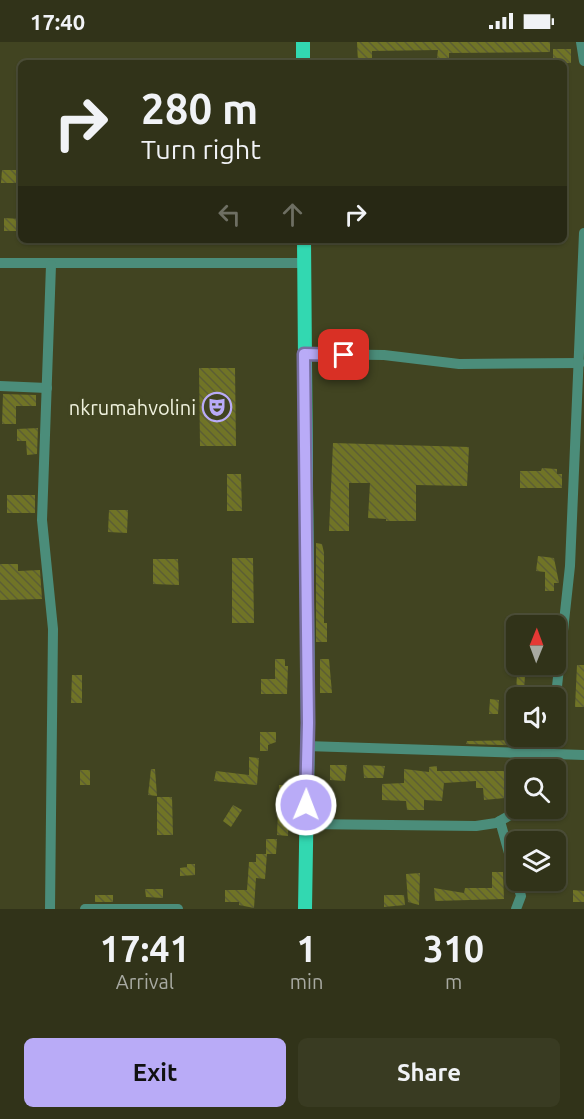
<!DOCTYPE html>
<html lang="en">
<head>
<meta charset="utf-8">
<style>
	:root { --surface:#313319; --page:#393b22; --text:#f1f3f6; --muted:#a8aaa2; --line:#4c4e38; --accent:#b9abf7 }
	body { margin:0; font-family:Ubuntu,sans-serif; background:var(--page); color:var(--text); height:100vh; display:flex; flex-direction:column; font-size:22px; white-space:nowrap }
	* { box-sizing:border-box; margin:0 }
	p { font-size:20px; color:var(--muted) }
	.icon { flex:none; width:33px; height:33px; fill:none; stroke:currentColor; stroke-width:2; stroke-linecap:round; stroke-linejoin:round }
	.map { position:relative; height:867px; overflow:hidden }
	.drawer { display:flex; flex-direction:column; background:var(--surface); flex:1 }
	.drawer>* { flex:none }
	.guide { position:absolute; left:18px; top:18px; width:549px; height:183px; border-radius:9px; box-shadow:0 2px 4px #0004,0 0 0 2px var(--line); background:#313319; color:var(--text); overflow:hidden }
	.needle { width:39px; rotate:1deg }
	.tools { position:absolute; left:506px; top:573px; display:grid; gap:12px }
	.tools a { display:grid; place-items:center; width:60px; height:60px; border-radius:9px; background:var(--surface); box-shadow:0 2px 4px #0004,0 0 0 2px var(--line); font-size:30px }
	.pin { position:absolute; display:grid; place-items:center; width:51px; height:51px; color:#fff; margin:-26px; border-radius:12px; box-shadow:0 3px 9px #0006 }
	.me { position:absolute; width:66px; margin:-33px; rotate:1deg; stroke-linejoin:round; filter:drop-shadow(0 0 4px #0008) }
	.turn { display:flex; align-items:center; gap:21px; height:126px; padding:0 24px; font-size:27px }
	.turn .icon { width:78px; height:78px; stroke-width:2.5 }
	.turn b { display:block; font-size:42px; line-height:51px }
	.lanes { display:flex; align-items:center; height:57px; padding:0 24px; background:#0003; justify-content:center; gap:30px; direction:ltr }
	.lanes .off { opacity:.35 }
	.eta { display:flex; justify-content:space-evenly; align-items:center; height:102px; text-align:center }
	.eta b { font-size:36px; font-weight:700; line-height:42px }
	.action { display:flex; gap:12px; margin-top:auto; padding:12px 24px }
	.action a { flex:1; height:69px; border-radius:9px; background:var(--accent); color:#111; font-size:24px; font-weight:700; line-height:69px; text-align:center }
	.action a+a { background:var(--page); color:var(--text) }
	.status { display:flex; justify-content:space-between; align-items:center; height:42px; padding:0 30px; background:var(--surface); direction:ltr }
	.status svg { height:16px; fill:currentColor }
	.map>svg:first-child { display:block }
	.building { fill:url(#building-back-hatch) }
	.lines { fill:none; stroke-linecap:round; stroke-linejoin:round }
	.minor { stroke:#4b8d7a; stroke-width:10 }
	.major { stroke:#32d8b1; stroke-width:14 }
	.route-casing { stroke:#786fa1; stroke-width:15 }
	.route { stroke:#b9abf7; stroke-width:10 }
	.labels { text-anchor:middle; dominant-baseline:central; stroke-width:6; stroke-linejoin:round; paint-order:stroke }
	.poi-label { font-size:20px; fill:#f0f2de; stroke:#414421; text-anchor:end }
</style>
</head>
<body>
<div class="status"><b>17:40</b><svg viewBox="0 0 49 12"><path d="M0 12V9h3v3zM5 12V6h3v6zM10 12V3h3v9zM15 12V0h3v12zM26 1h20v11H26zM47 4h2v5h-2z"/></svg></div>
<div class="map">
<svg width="584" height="867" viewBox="0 0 584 867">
	<defs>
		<pattern id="building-back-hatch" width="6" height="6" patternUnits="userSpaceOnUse" patternTransform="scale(1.5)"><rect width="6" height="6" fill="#707426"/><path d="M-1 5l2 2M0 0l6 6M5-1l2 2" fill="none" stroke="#5c5e34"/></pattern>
	</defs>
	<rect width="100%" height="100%" fill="#414421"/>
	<g class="building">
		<path d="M 357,0 L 550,0 L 550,10 L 449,11 L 449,16 L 437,16 L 438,8 L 372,9 L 372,21 L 358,21 Z"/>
		<rect x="553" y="7" width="18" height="14"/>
		<path d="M 2,128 L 21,128 L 21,141 L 1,141 Z"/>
		<path d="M 4,176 L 21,177 L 21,189 L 4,189 Z"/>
		<path d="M 199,326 L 235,326 L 236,404 L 200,404 Z"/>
		<path d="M 3,352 L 36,353 L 36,364 L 16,364 L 16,382 L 2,382 Z"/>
		<path d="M 38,386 L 37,412 L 27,413 L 26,399 L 17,399 L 17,387 Z"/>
		<path d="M 333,401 L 469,405 L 467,444 L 416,443 L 416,479 L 386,479 L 386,477 L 368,476 L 370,441 L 349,441 L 349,489 L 329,489 Z"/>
		<path d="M 542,426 L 557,427 L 557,432 L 562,432 L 562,446 L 520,446 L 520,429 L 541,429 Z"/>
		<path d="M 227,432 L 241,432 L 242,469 L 227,469 Z"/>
		<rect x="7" y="453" width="28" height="18"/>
		<path d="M 109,468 L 128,468 L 127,491 L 108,490 Z"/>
		<path d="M 316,501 L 322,502 L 324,511 L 324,581 L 327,581 L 327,600 L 316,600 Z"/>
		<path d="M 538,514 L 554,516 L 559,541 L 554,541 L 554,549 L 545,549 L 545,530 L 536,529 Z"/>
		<path d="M 232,516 L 253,516 L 254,581 L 232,581 Z"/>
		<path d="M 153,517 L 178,517 L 179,543 L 153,542 Z"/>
		<path d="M 0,522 L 18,522 L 18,529 L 40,528 L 42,557 L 0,558 Z"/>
		<path d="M 275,617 L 285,617 L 285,624 L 288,624 L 287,652 L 261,652 L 261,637 L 275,637 Z"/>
		<path d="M 320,617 L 329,617 L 332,651 L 320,651 Z"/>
		<path d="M 577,623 L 584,623 L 584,665 L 575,665 Z"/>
		<path d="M 72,633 L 82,633 L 82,661 L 71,661 Z"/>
		<path d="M 517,633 L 525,633 L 524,650 L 516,650 Z"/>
		<path d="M 490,657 L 499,658 L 498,672 L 489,672 Z"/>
		<path d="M 260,690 L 276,690 L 276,700 L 268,703 L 268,709 L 260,709 Z"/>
		<path d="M 522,698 L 535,700 L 534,704 L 466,702 L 467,699 Z"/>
		<path d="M 249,715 L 259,716 L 257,743 L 214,739 L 216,729 L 249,733 Z"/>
		<path d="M 330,723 L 347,723 L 345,739 L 330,738 Z"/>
		<path d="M 363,723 L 385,724 L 383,736 L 364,736 Z"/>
		<path d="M 437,724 L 437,729 L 516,729 L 516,736 L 504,739 L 505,756 L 484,758 L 483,746 L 476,746 L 476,739 L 444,741 L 442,759 L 424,758 L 424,768 L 407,768 L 406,759 L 382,758 L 382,742 L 404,741 L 404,727 L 429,730 L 429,725 Z"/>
		<path d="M 151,727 L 155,727 L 157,754 L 148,753 Z"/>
		<rect x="80" y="728" width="10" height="15"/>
		<path d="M 279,743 L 289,743 L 288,794 L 277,793 Z"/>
		<path d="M 157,755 L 172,755 L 173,793 L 157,793 Z"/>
		<path d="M 233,763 L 242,768 L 231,785 L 223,779 Z"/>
		<path d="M 266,797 L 277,797 L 276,812 L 266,812 Z"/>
		<path d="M 256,812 L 267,812 L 265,837 L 256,836 L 254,866 L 239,863 L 239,860 L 225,860 L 225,848 L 247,848 L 249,820 L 256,820 Z"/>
		<path d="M 187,822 L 195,822 L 195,833 L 180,834 L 180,826 L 187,825 Z"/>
		<path d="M 492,830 L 503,830 L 504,857 L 435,859 L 434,846 L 464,851 L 465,846 L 492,846 Z"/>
		<path d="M 420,831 L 419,863 L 408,860 L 406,832 Z"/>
		<path d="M 145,847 L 163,847 L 163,856 L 146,855 Z"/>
		<path d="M 573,848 L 584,849 L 584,860 L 573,860 Z"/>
		<rect x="95" y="853" width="18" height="7"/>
		<path d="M 384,853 L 404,853 L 405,863 L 384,865 Z"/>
	</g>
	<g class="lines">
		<g class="minor">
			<path d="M 581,0 L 584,19"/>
			<path d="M 0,221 L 304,221"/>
			<path d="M 304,312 L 384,313 L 459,322 L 580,321"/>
			<path d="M 0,344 L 47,346"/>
			<path d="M 555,663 L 570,524 L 584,191"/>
			<path d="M 306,704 L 584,713"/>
			<path d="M 543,728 L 549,694"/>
			<path d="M 500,779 L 521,854 L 516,867"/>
			<path d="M 305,782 L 476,784 L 496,781 L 523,766"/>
			<path d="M 50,867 L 53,587 L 42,478 L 51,223"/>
			<path d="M 85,867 L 178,867"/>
		</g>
		<g class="major">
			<path d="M 303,0 L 303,21"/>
			<path d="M 304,198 L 308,681 L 305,867"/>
		</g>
	</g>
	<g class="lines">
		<g class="route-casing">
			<path id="route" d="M 306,763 L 308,681 L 304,312 L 344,313"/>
		</g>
		<use href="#route" class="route"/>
	</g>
	<defs>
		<g id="theatre-ring" transform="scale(1.5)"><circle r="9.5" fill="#414421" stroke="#b9abf7" stroke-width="1.5"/><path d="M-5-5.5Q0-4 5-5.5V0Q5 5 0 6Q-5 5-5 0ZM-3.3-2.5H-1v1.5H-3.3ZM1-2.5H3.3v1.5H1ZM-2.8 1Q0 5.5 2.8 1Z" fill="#b9abf7"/></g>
	</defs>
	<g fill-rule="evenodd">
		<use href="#theatre-ring" x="217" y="365"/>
	</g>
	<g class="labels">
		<g class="poi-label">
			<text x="196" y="365">nkrumahvolini</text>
		</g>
	</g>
</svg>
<div class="tools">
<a><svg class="needle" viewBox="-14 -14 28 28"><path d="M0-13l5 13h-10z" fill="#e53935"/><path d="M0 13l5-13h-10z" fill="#a8aaa2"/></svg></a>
<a><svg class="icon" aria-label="sound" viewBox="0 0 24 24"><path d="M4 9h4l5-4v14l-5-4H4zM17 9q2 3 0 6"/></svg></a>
<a><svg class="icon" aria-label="search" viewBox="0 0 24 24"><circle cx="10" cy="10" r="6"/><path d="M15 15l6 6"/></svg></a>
<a><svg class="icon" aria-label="layers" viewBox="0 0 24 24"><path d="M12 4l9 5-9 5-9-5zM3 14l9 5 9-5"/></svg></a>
</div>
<div class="pin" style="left:344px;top:313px;background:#d93025"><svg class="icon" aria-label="arrive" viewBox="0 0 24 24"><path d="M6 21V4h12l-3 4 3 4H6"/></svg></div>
<svg class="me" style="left:306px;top:763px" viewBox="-20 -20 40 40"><circle r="17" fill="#b9abf7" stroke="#fff" stroke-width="3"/><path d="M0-11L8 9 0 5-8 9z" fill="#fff"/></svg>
<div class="guide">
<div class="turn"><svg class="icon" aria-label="right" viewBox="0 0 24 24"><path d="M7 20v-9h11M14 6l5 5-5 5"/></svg><div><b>280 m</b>Turn right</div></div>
<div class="lanes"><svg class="icon off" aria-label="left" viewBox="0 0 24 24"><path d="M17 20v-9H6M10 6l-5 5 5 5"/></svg><svg class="icon off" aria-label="ahead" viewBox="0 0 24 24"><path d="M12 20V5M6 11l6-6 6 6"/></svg><svg class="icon" aria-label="right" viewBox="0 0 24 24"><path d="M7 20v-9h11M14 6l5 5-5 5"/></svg></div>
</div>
</div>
<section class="drawer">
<div class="eta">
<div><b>17:41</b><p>Arrival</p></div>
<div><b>1</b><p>min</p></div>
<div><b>310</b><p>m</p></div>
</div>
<div class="action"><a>Exit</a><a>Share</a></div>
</section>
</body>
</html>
